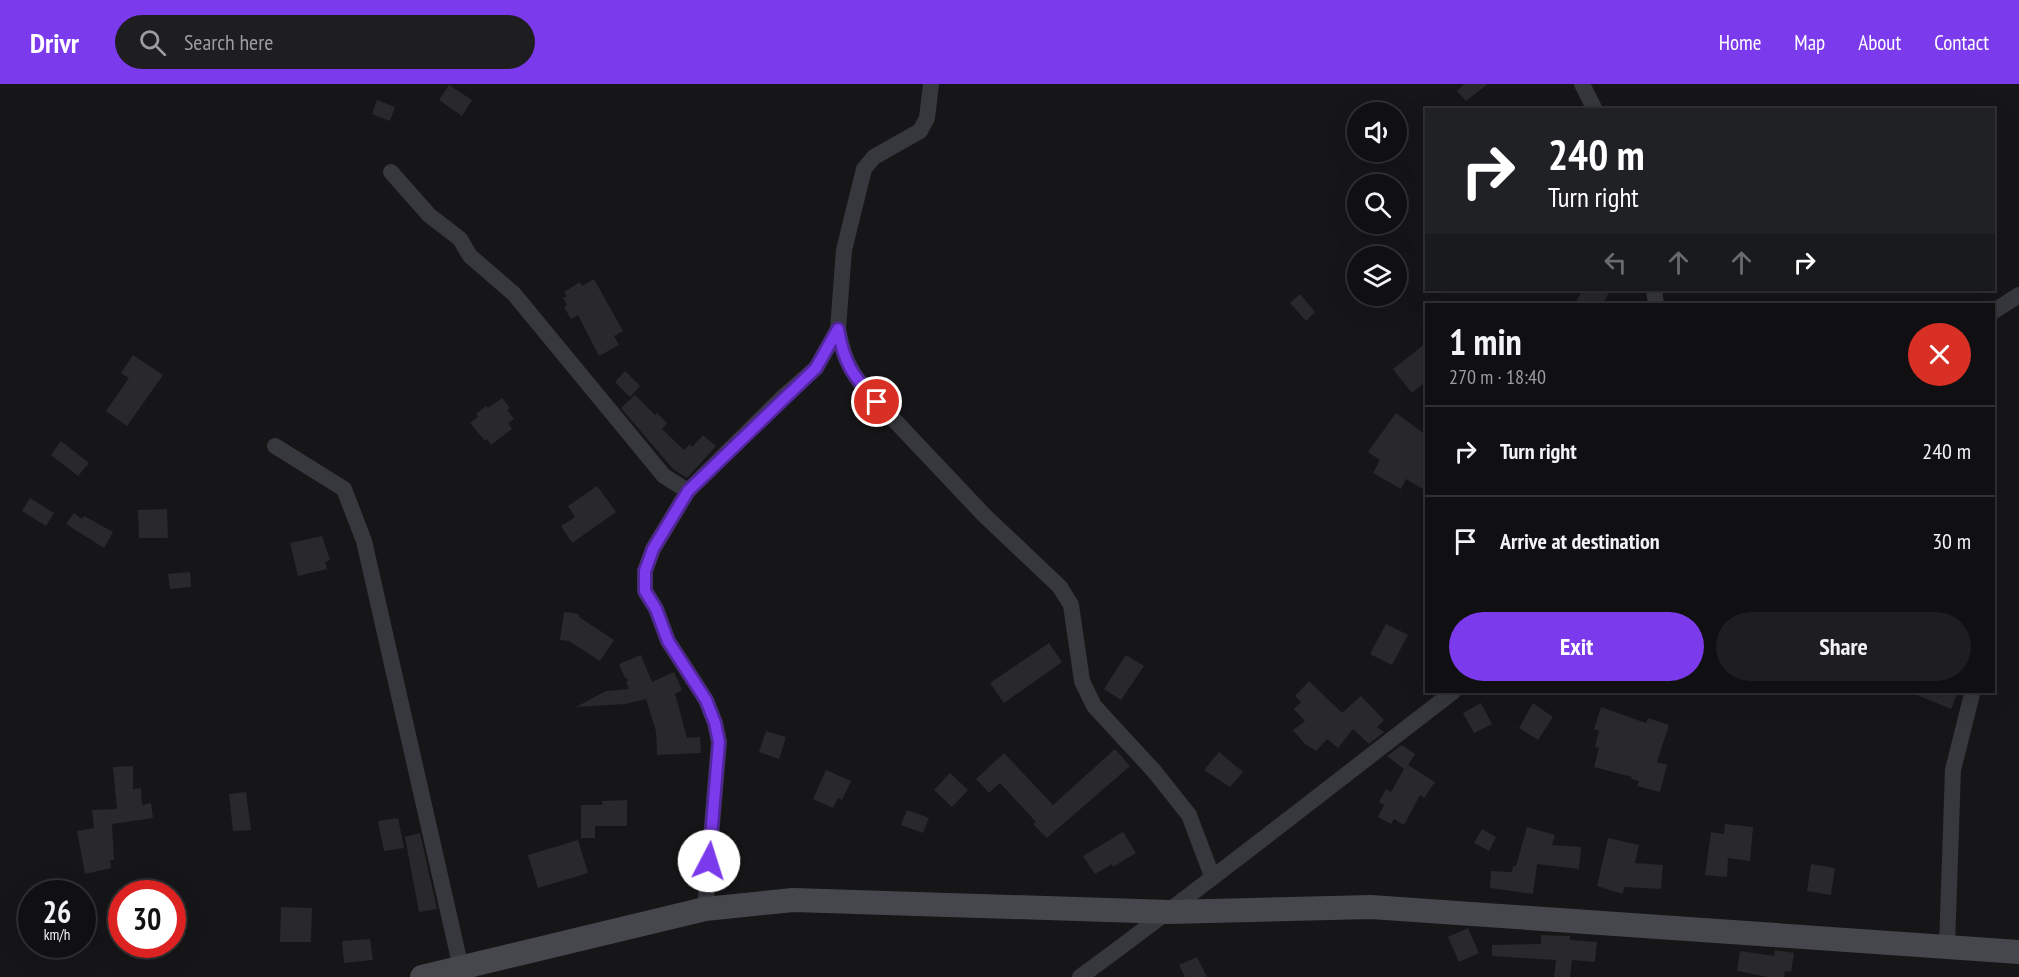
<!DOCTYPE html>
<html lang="en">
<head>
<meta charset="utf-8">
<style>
	:root { --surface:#101012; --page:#1e1e20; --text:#f1f3f6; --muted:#9c9d9f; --line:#303032; --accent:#7c3aed }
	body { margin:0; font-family:"PT Sans Narrow",sans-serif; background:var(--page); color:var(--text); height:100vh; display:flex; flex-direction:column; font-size:22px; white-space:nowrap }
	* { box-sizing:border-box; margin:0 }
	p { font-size:20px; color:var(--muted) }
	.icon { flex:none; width:33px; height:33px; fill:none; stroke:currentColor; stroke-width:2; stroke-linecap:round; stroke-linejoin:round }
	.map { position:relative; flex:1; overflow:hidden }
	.side { position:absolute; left:1425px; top:219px; width:570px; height:390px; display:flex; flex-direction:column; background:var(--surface); border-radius:0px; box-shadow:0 6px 24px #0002,0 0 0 2px var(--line) }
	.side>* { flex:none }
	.guide { position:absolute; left:1425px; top:24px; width:570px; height:183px; border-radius:0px; box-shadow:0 6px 24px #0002,0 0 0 2px var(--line); background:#202124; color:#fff; overflow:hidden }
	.tools { position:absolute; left:1347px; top:18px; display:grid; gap:12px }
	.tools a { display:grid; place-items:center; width:60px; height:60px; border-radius:50%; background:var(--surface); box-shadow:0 6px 24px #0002,0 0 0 2px var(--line); font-size:30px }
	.speed { position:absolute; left:18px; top:796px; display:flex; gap:12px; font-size:30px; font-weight:700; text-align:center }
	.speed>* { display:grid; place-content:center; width:78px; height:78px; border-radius:50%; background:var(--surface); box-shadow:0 6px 24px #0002,0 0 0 2px var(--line); line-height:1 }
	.speed small { font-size:15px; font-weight:400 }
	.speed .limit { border:9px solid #d22; background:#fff; color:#111 }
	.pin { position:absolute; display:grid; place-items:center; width:51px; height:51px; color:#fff; margin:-26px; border:3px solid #fff; border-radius:50%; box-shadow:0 2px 6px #0007 }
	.me { position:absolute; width:66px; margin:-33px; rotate:5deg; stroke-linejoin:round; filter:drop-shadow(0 0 4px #0008) }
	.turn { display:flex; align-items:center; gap:21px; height:126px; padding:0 24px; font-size:27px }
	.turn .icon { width:78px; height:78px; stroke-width:2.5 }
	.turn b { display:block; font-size:42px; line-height:51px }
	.lanes { display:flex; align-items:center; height:57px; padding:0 24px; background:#0003; justify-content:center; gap:30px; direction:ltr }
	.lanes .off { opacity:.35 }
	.round { display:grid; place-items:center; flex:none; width:63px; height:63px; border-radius:32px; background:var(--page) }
	.summary { display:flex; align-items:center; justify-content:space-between; height:102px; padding:0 24px }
	h1 { font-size:36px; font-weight:800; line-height:45px }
	.button { display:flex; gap:12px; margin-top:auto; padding:12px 24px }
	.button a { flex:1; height:69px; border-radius:36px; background:var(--accent); color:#fff; font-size:24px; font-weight:800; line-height:69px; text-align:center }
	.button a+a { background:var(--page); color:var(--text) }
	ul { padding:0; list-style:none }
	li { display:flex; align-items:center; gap:18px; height:90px; padding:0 24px; border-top:2px solid var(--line) }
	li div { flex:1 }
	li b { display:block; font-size:22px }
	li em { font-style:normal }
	header { display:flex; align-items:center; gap:36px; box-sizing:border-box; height:84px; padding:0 30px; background:var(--accent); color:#fff }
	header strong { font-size:28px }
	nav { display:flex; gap:33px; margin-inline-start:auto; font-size:21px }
	.search { width:420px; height:54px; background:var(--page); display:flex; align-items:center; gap:15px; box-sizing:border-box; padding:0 21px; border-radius:33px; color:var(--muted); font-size:22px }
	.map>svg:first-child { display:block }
	.building { fill:#29292c }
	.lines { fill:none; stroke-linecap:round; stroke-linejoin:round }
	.street { stroke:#37383d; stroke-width:16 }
	.secondary { stroke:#45474d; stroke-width:24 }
	.route-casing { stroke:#51269a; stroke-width:15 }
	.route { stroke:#7c3aed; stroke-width:10 }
</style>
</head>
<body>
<header>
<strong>Drivr</strong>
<div class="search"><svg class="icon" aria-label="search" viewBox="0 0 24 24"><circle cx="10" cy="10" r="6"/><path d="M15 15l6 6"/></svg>Search here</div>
<nav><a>Home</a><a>Map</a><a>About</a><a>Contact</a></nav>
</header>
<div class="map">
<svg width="2019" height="893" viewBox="0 0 2019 893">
	<rect width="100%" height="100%" fill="#161618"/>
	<g class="building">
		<path d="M 1464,0 L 1488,0 L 1466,17 L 1457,7 Z"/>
		<path d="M 449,1 L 472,16 L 462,32 L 439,16 Z"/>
		<path d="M 377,16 L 395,23 L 390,37 L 372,30 Z"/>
		<path d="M 594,195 L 623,247 L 614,252 L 619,261 L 599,272 L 578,231 L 571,235 L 564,223 L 567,221 L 563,214 L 567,212 L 564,208 L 580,198 L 582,202 Z"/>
		<path d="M 1582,206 L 1610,206 L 1603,220 L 1575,220 Z"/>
		<path d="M 1300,210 L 1315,228 L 1306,237 L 1290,219 Z"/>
		<path d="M 1426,259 L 1426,297 L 1412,309 L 1393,285 Z"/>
		<path d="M 133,271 L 163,291 L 127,342 L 106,327 L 129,294 L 121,289 Z"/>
		<path d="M 625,287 L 640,302 L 630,313 L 615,298 Z"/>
		<path d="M 635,311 L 655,331 L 657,329 L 667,339 L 662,345 L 684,366 L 690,360 L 692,363 L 703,351 L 716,362 L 687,394 L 673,385 L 621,324 Z"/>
		<path d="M 502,314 L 510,324 L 507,326 L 514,335 L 508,339 L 512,345 L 491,361 L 487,355 L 485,357 L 470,339 L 478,333 L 476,330 L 486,322 L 488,324 Z"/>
		<path d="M 1396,329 L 1426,351 L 1426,407 L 1406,395 L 1401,405 L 1373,389 L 1380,376 L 1368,368 Z"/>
		<path d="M 61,357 L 89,379 L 78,392 L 51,371 Z"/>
		<path d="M 597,402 L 616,428 L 572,459 L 561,442 L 575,433 L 568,422 Z"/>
		<path d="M 30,414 L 54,429 L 46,442 L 22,427 Z"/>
		<path d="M 167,425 L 168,454 L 139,454 L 138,426 Z"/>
		<path d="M 74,429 L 82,435 L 84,432 L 113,448 L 104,464 L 66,440 Z"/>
		<path d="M 322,452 L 330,476 L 325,478 L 327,485 L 298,492 L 290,459 Z"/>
		<path d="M 190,488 L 191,503 L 170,505 L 168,490 Z"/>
		<path d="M 564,528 L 579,530 L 579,533 L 614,556 L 600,577 L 569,557 L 560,556 Z"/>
		<path d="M 1386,540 L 1408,551 L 1392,581 L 1370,570 Z"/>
		<path d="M 1049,559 L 1062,578 L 1004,619 L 990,599 Z"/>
		<path d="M 641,571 L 652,598 L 674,588 L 682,606 L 675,610 L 687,654 L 700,653 L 701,669 L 657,671 L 656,647 L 646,615 L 625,620 L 576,623 L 606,607 L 629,605 L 626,598 L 629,596 L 625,594 L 619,580 Z"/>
		<path d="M 1126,571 L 1144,582 L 1121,616 L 1104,605 Z"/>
		<path d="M 1309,597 L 1342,629 L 1361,612 L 1384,636 L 1377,643 L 1384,648 L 1369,660 L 1353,645 L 1338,664 L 1327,655 L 1316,667 L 1304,659 L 1293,646 L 1305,637 L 1294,625 L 1301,618 L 1295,612 Z"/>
		<path d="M 1910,608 L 1958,608 L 1951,625 Z"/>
		<path d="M 1481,619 L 1492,640 L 1474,649 L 1463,629 Z"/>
		<path d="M 1533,619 L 1553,633 L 1538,656 L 1519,644 Z"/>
		<path d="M 1601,623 L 1646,639 L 1648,634 L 1669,641 L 1657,678 L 1667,681 L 1660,708 L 1637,702 L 1639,697 L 1631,695 L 1632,693 L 1594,683 L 1599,664 L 1595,663 L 1599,647 L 1594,645 Z"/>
		<path d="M 766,647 L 786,653 L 779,675 L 759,668 Z"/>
		<path d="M 1402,661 L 1415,670 L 1408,681 L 1435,698 L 1424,714 L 1420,711 L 1404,741 L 1394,735 L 1391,740 L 1378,733 L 1384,721 L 1379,718 L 1386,705 L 1391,708 L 1404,685 L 1387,672 Z"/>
		<path d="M 1115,665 L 1130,682 L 1047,754 L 1033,740 L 1036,738 L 1000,699 L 989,709 L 976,695 L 1004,669 L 1053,721 Z"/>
		<path d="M 1219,668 L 1243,688 L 1230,703 L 1204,686 Z"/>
		<path d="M 133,682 L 133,705 L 141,704 L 142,721 L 151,719 L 153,734 L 112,740 L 114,776 L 110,776 L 111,784 L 85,790 L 77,747 L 94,744 L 92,726 L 117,725 L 113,683 Z"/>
		<path d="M 826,686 L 851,697 L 842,716 L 838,714 L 833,724 L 813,715 Z"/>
		<path d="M 950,689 L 968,706 L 952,723 L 934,706 Z"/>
		<path d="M 246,708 L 251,746 L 233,747 L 229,710 Z"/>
		<path d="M 627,716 L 627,742 L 595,742 L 595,754 L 581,754 L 581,721 L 602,721 L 602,717 Z"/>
		<path d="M 907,726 L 929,734 L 923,749 L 901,741 Z"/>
		<path d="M 398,734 L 404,764 L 384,767 L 378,737 Z"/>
		<path d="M 1725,740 L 1753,743 L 1750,777 L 1728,774 L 1727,793 L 1705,791 L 1711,748 L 1724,750 Z"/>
		<path d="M 1527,743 L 1555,751 L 1552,761 L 1581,763 L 1579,785 L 1537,780 L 1533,810 L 1490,804 L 1491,787 L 1512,788 L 1513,782 L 1516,782 Z"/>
		<path d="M 1482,745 L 1496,753 L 1489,767 L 1474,759 Z"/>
		<path d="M 1123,748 L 1136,769 L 1113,783 L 1112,780 L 1095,790 L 1083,772 Z"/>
		<path d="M 420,749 L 437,825 L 419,828 L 405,753 Z"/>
		<path d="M 1608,754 L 1639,761 L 1635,779 L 1663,781 L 1661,805 L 1625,803 L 1622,810 L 1597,802 Z"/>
		<path d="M 578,756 L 588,789 L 538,804 L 528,771 Z"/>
		<path d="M 1811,780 L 1835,784 L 1831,811 L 1807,807 Z"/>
		<path d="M 281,823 L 312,824 L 311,858 L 280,858 Z"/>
		<path d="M 1468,844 L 1479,869 L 1459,878 L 1448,853 Z"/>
		<path d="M 1541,851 L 1570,852 L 1570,856 L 1597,858 L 1595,878 L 1572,876 L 1570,893 L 1554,893 L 1556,876 L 1492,872 L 1492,861 L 1541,860 Z"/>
		<path d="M 370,855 L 373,876 L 344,879 L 342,857 Z"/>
		<path d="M 1775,866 L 1794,869 L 1791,888 L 1785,887 L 1784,893 L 1768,893 L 1737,887 L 1740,867 L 1774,872 Z"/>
		<path d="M 1197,873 L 1207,893 L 1185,893 L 1179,881 Z"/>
	</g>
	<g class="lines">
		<g class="street">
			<path d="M 1582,0 L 1595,26"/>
			<path d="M 391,88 L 429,131 L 460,155 L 470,172 L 514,210 L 664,392 L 688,407"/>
			<path d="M 1654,206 L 1656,220"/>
			<path d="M 1994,227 L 2019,211"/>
			<path d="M 838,245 C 843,271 848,283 864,304 L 984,431 L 1060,503 L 1071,521 L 1082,597 L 1094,622 L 1154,687 L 1189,731 L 1212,792"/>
			<path d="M 275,362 L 344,405 L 364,457 L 461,884"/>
			<path d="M 705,825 L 719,658 L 715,639 L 706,616 L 668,557 L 656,525 L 645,507 L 645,487 L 653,465 L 688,407 L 783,313 L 816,284 L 838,245 L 844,166 L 864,85 L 874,73 L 920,47 L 927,34 L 931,0"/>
			<path d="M 1947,862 L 1953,686 L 1972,610"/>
			<path d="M 1080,893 C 1206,801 1329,703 1453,608"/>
		</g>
		<path class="secondary" d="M 422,893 L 705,825 L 793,816 L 1169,828 L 1371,823 L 2019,868"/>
	</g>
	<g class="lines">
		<g class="route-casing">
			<path id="route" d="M 709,777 L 719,658 L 715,639 L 706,616 L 668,557 L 656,525 L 645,507 L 645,487 L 653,465 L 688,407 L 816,284 L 838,245 C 844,280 853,292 877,318"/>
		</g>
		<use href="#route" class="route"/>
	</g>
</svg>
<div class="tools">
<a><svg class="icon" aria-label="sound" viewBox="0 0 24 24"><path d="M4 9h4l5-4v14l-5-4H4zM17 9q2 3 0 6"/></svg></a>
<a><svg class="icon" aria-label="search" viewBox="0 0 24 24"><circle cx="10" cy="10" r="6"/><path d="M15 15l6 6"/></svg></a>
<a><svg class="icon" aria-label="layers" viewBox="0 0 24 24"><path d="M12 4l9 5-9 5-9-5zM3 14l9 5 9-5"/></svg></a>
</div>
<div class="speed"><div>26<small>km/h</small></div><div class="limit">30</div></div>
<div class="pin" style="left:877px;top:318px;background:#d93025"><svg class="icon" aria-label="arrive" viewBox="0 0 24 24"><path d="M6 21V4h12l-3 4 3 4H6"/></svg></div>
<svg class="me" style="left:709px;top:777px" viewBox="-20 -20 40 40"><circle r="19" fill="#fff"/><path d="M0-13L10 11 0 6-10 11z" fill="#7c3aed"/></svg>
<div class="guide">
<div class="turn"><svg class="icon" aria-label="right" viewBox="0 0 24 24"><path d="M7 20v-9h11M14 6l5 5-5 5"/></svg><div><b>240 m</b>Turn right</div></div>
<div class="lanes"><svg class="icon off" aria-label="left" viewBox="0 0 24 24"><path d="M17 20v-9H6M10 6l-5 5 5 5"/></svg><svg class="icon off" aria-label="ahead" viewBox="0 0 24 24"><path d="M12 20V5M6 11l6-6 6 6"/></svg><svg class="icon off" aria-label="ahead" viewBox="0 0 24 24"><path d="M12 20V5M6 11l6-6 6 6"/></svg><svg class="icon" aria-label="right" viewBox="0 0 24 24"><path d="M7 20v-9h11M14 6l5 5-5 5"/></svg></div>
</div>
<section class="side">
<div class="summary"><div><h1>1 min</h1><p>270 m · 18:40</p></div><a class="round" style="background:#d93025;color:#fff"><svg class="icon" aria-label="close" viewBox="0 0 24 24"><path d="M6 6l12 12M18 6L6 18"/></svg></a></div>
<ul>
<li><svg class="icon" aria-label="right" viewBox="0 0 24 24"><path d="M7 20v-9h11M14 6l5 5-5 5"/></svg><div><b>Turn right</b></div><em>240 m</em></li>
<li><svg class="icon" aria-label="arrive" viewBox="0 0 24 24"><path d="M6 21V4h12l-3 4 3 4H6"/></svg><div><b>Arrive at destination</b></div><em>30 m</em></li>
</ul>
<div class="button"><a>Exit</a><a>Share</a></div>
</section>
</div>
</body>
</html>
